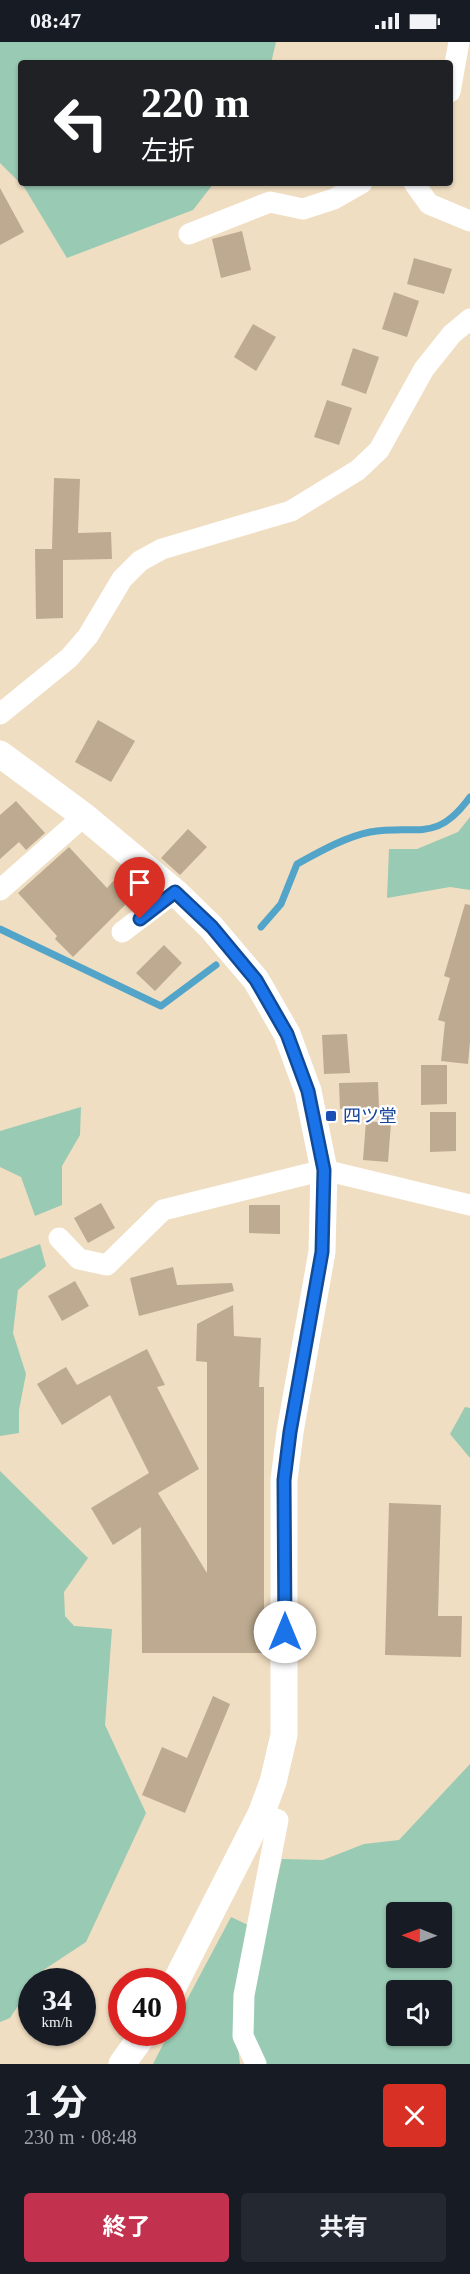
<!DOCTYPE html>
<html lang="ja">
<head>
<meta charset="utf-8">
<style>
	:root { --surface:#171b24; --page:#242831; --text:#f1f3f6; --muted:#9ea1a6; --accent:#c2314d }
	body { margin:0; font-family:"Times New Roman","Noto Sans JP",serif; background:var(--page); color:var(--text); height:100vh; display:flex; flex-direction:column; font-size:22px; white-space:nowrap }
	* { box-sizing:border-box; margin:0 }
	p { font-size:20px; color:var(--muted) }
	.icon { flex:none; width:33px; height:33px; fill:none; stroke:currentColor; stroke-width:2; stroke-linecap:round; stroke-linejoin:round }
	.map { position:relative; height:2022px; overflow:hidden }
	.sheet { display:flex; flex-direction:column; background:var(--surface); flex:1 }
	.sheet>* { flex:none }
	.hud { position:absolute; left:18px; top:18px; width:435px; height:126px; border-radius:6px; box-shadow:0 2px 4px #0004; background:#202124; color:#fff; overflow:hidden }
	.needle { width:39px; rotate:271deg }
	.fabs { position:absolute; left:386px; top:1860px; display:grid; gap:12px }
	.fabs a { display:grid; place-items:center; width:66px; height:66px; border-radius:6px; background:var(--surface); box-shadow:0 2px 4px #0004; font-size:30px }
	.speed { position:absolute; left:18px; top:1926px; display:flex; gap:12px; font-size:30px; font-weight:700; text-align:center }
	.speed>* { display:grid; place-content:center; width:78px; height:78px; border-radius:50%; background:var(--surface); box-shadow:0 2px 4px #0004; line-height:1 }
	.speed small { font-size:15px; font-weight:400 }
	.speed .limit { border:9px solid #d22; background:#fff; color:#111 }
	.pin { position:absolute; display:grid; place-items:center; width:51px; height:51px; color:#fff; margin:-62px -26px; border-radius:50% 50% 50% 0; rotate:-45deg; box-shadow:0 0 6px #0007 }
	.pin .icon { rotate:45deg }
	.me { position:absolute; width:66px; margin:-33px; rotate:0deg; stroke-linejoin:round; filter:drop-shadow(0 0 4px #0008) }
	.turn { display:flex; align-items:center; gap:21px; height:126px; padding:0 24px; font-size:27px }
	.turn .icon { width:78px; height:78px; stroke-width:2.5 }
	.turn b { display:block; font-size:42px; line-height:51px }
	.round { display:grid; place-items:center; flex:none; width:63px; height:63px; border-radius:6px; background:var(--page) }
	.headline { display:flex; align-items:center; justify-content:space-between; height:102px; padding:0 24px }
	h1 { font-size:36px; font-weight:700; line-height:45px }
	.action { display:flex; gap:12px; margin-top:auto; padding:12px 24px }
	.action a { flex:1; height:69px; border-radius:6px; background:var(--accent); color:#fff; font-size:24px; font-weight:700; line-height:69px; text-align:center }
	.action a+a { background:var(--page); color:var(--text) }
	.status { display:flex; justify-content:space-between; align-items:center; height:42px; padding:0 30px; background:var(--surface); direction:ltr }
	.status svg { height:16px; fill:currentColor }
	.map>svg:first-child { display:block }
	.green { fill:#99cab3; fill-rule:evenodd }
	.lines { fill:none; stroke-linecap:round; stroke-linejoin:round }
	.stream { stroke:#52a4c9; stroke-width:7 }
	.building { fill:#bdaa90 }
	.minor { stroke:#fff; stroke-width:21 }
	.tertiary { stroke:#fff; stroke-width:27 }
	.route-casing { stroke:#114b97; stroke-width:15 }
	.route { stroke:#1a73e8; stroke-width:10 }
	.transit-dot { fill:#1a4fb4; stroke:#fff; stroke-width:2 }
	.labels { text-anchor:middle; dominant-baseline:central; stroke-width:4.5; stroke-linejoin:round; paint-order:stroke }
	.transit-label { font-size:18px; fill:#164399; stroke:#fff; text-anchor:start }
</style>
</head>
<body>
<div class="status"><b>08:47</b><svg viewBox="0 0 49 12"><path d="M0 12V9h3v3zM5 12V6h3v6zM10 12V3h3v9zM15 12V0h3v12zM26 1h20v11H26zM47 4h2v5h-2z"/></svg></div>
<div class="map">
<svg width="470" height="2022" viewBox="0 0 470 2022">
	<rect width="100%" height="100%" fill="#f0dec2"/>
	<g class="green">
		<path d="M 0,0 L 276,0 L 271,21 L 21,21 L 21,141 L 214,141 L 193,168 L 67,216 L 24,145 L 0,121 Z"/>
		<path d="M 470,775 L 470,848 L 450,845 L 387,856 L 389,807 L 417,807 L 458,790 Z"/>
		<path d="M 81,1065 L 80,1093 L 62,1124 L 62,1163 L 35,1174 L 21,1135 L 0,1125 L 0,1089 Z"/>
		<path d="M 40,1202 L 46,1224 L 18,1248 L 13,1291 L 26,1332 L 19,1368 L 19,1391 L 0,1394 L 0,1217 Z"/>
		<path d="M 465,1365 L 470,1366 L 470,1416 L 450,1392 Z"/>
		<path d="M 0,1429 L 88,1516 L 64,1550 L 65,1574 L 74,1584 L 112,1587 L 105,1683 L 146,1771 L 86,1900 L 42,1929 L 34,1939 L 32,1940 L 31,1944 L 10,1976 L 0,1980 Z"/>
		<path d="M 470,1722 L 470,2022 L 265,2022 L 250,1999 L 250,1950 L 282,1817 L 323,1818 L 364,1802 L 399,1798 ZM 396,1870 L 441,1870 L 441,1916 L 396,1916 ZM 396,1948 L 441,1948 L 441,1994 L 396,1994 Z"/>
		<path d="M 231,1875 L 248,1883 L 234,1972 L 240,2022 L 153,2022 L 169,1991 L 172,1990 L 173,1984 Z"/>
	</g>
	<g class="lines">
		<g class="stream">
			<path d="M 261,885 L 281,862 L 297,822 C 319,810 345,795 370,790 C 418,782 436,802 470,755"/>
			<path d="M 0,887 L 161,964 L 216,923"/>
		</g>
	</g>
	<g class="building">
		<path d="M 0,146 L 24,190 L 0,203 Z"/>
		<path d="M 242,189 L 251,228 L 221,236 L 212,197 Z"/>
		<path d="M 414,216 L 452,227 L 444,252 L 407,242 Z"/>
		<path d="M 394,250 L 419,259 L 407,295 L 382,287 Z"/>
		<path d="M 253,282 L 276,295 L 256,329 L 234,315 Z"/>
		<path d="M 353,306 L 379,315 L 366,352 L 341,343 Z"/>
		<path d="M 327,358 L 352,366 L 339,403 L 314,395 Z"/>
		<path d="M 54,436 L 80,437 L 78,491 L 111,490 L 112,517 L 63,518 L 63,576 L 36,577 L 35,507 L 52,507 Z"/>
		<path d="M 98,678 L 135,699 L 111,740 L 75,720 Z"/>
		<path d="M 16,759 L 45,791 L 26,808 L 19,800 L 0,817 L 0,773 Z"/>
		<path d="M 188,787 L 207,805 L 180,833 L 161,816 Z"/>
		<path d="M 69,805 L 107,846 L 118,834 L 136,852 L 73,915 L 55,897 L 57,894 L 18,851 Z"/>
		<path d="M 465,862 L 470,863 L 470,1000 L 468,1022 L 441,1019 L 445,980 L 438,978 L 450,936 L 444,934 Z"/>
		<path d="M 164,903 L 182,921 L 155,949 L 136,931 Z"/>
		<path d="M 347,992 L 350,1031 L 324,1032 L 322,993 Z"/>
		<path d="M 421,1023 L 447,1023 L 447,1062 L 421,1063 Z"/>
		<path d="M 378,1040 L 379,1066 L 340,1067 L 339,1041 Z"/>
		<path d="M 430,1070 L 456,1070 L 456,1109 L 430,1110 Z"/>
		<path d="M 366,1079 L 391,1081 L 388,1120 L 363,1118 Z"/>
		<path d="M 101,1161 L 115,1186 L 88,1201 L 74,1176 Z"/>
		<path d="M 249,1163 L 280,1163 L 280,1192 L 249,1191 Z"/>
		<path d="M 173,1225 L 177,1243 L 232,1241 L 234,1249 L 139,1274 L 130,1236 Z"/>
		<path d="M 75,1239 L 89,1264 L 62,1279 L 48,1254 Z"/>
		<path d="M 233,1263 L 234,1294 L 261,1296 L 259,1345 L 264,1345 L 264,1611 L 142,1611 L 141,1485 L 113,1503 L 91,1466 L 149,1431 L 110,1353 L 62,1383 L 37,1342 L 66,1325 L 77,1343 L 147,1307 L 165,1343 L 157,1345 L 199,1427 L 158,1451 L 207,1531 L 207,1320 L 196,1319 L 197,1282 Z"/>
		<path d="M 389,1461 L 441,1463 L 438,1574 L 462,1574 L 461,1615 L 385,1613 Z"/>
		<path d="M 213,1654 L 230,1662 L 185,1771 L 142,1753 L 162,1705 L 187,1716 Z"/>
	</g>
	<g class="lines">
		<g class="minor">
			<path d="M 450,50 L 459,0"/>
			<path d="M 414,141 L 429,162 L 470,179"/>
			<path d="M 189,192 L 270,160 L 303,167 L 334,157 L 362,141"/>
			<path d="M 0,672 L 69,616 L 88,594 L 122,537 L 140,519 L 162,507 L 291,469 L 358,428 L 379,408 L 424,327 L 452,292 L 470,277"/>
			<path d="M 0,848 L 84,774"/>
			<path d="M 122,890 L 175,850"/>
			<path d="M 59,1196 L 79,1217 L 107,1223 L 163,1168 L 324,1128 L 470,1163"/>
			<path d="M 256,2022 L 243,1994 L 244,1953 L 278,1778 L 261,1772"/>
		</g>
		<g class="tertiary">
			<path d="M 0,712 L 84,774 L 175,850 L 211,885 L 256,938 L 287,992 L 308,1049 L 324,1128 L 322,1210 L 290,1390 L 284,1438 L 284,1693 L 273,1740 L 261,1772 L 172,1947"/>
			<path d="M 122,2022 L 145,1990"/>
		</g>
	</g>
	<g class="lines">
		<g class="route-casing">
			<path id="route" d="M 140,877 L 175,850 L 212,885 L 256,938 L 287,992 L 308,1049 L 324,1128 L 322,1210 L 290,1390 L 284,1438 L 285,1590"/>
		</g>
		<use href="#route" class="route"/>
	</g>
	<rect class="transit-dot" x="325" y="1068" width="12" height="12" rx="3"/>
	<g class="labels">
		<g class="transit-label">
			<text x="343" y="1074">四ツ堂</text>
		</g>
	</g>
</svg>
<div class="fabs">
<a><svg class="needle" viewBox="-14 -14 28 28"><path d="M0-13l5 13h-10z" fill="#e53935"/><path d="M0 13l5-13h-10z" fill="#9ea1a6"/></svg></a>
<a><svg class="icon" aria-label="sound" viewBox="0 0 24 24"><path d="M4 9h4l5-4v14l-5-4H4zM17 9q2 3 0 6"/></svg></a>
</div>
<div class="speed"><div>34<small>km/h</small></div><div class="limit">40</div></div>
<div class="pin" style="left:140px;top:877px;background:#d93025"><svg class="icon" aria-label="arrive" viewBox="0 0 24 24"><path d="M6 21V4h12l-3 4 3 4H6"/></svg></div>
<svg class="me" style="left:285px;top:1590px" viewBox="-20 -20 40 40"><circle r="19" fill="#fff"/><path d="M0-13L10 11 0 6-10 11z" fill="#1a73e8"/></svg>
<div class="hud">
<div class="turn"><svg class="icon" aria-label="left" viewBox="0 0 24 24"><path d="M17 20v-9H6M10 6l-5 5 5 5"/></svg><div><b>220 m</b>左折</div></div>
</div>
</div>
<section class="sheet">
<div class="headline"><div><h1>1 分</h1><p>230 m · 08:48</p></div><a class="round" style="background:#d93025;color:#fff"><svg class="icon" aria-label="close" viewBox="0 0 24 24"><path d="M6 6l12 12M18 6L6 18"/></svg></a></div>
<div class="action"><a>終了</a><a>共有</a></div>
</section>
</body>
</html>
